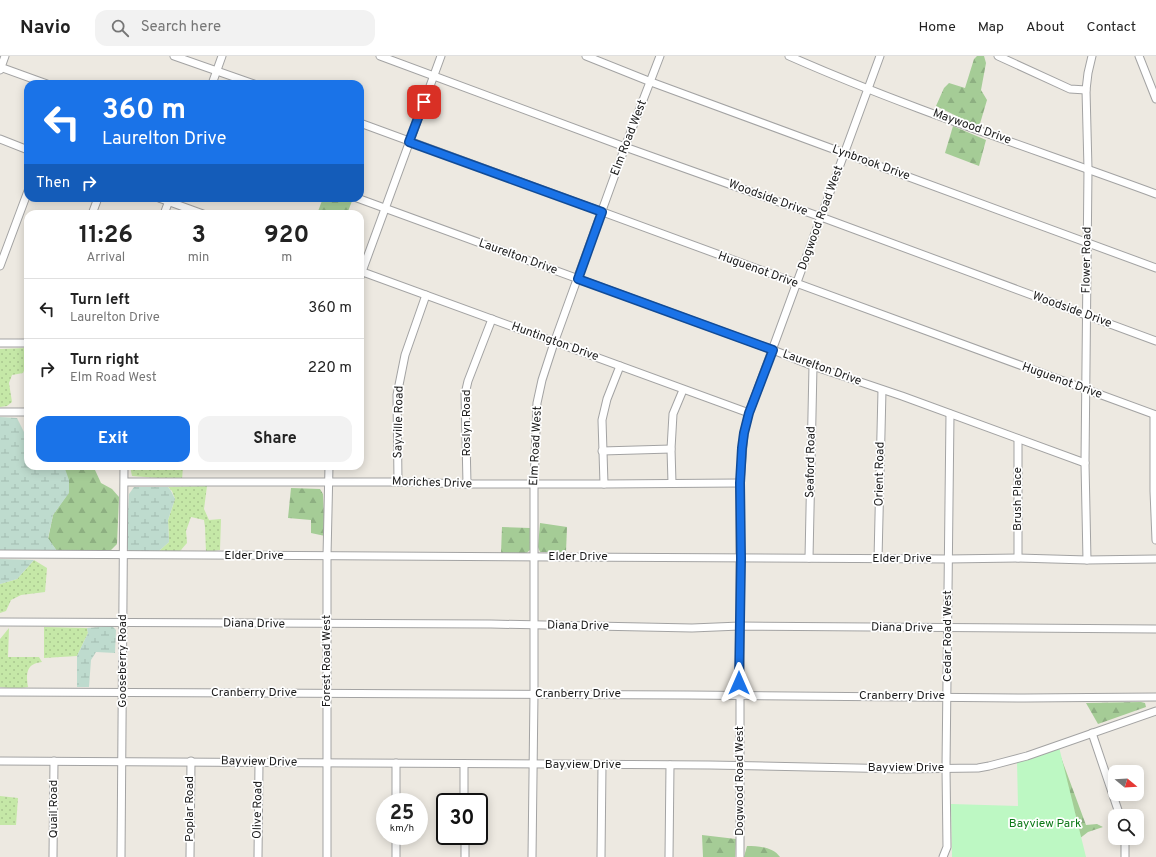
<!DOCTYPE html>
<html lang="en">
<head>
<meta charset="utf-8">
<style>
	:root { --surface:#fff; --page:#f2f2f2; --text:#222; --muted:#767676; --line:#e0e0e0; --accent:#1a73e8 }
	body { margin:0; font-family:Overpass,sans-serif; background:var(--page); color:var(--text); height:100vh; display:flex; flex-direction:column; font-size:15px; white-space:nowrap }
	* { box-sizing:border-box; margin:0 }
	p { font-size:13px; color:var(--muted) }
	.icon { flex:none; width:22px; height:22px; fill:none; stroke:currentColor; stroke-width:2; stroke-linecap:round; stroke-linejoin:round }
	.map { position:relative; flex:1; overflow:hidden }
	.sheet { position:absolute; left:24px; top:154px; width:340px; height:260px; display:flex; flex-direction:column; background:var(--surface); border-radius:12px; box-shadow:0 2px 10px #0003 }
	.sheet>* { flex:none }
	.banner { position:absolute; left:24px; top:24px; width:340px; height:122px; border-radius:12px; box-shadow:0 2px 10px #0003; background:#1a73e8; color:#fff; overflow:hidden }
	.needle { width:26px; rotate:108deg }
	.controls { position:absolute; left:1108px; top:709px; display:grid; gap:8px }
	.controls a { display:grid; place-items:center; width:36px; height:36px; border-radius:8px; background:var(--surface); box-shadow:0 2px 10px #0003; font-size:20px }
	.speed { position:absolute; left:376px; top:737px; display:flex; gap:8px; font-size:20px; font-weight:700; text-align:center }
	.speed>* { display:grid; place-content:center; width:52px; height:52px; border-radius:50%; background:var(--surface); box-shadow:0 2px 10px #0003; line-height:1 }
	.speed small { font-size:10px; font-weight:400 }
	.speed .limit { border:2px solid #111; border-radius:6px; background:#fff; color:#111 }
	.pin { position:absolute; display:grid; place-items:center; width:34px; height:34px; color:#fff; margin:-17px; border-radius:8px; box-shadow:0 2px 6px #0006 }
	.me { position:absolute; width:44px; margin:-22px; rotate:0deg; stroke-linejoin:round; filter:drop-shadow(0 0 3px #0008) }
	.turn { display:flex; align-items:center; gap:14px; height:84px; padding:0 12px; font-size:18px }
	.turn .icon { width:52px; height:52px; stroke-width:2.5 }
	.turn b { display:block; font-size:28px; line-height:34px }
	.then { display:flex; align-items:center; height:38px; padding:0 12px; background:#0003; gap:8px; font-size:15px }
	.eta { display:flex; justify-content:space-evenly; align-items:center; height:68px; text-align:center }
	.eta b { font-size:24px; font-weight:700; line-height:28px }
	.button { display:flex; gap:8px; margin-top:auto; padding:8px 12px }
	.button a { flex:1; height:46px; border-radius:12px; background:var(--accent); color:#fff; font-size:16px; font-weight:700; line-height:46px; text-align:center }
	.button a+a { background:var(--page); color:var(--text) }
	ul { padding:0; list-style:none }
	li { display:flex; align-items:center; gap:12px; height:60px; padding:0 12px; border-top:1px solid var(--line) }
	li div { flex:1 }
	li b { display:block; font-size:15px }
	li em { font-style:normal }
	header { display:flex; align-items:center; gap:24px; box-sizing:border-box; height:56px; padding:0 20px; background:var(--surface); border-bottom:1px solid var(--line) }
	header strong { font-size:19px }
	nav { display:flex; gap:22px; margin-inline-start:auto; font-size:14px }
	.search { width:280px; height:36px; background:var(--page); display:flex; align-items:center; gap:10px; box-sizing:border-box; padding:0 14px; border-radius:12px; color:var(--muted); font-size:15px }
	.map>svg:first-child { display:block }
	.grass { fill:url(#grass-dots) }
	.forest { fill:url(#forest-firs) }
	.wetland { fill:url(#wetland-marsh) }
	.park { fill:#bdf8c3 }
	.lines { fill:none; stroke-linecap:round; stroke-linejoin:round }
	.minor-casing { stroke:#a3a3a3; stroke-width:9 }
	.minor { stroke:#fff; stroke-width:7 }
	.route-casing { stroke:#114b97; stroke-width:10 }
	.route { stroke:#1a73e8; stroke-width:7 }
	.labels { text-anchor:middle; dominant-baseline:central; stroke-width:3.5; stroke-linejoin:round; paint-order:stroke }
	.street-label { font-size:12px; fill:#1c1c1c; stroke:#fff }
	.park-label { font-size:12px; fill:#0c7817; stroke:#fff }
</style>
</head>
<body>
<header>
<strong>Navio</strong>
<div class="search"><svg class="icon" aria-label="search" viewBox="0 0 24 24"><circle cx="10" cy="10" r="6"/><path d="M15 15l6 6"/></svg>Search here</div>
<nav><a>Home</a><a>Map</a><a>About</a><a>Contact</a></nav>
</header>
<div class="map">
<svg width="1156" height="801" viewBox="0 0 1156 801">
	<defs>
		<pattern id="grass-dots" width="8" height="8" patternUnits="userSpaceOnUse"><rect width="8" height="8" fill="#c5e8a7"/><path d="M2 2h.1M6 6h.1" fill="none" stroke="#a9c68f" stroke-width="1.8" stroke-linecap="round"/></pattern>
		<pattern id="forest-firs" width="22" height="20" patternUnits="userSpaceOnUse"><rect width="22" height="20" fill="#a5cc96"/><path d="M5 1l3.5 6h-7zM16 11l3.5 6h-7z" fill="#8daf81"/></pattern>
		<pattern id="wetland-marsh" width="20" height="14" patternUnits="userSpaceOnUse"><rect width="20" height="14" fill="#bedbce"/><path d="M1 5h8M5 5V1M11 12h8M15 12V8" fill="none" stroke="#a3bbb0"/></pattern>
	</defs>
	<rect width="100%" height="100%" fill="#ede9e1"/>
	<g class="grass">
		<path d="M 26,292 C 28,301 27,308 23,317 L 12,319 L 9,327 L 12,346 L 7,350 L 0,351 L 0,293 Z"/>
		<path d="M 130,410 L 183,410 L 182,424 L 132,420 Z"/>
		<path d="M 207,430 L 204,453 L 209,464 L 221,463 L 220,494 L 206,496 L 205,471 L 204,464 L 191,461 L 186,475 L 187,487 L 180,495 L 159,495 L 169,486 L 168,464 L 175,443 L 172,435 L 168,431 Z"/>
		<path d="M 34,504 L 47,512 L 45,536 L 21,539 L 11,544 L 6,555 L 0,557 L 0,528 L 17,523 Z"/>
		<path d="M 44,571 L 87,572 L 88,577 L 77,600 L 44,602 Z"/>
		<path d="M 9,572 L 8,601 L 39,601 L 42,606 C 26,608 26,617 28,631 L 16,633 L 0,631 L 0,583 Z"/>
		<path d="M 0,740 L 18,742 L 16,769 L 0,769 Z"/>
	</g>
	<g class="forest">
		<path d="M 977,0 L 984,0 L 986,7 L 981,34 L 987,44 L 979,71 L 936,50 L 944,32 L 949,27 L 965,32 L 974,3 Z"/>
		<path d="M 953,70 L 986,84 L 979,110 L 945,97 Z"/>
		<path d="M 323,142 L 344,142 L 352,145 L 347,158 L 317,158 Z"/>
		<path d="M 63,410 L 87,410 L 95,414 L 101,427 L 112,433 L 119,441 L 117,488 L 111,494 L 57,495 L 48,483 L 53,459 L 69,436 Z"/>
		<path d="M 291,432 L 320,433 L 323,438 L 325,480 L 311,477 L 311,464 L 288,462 Z"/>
		<path d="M 540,467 L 567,471 L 566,496 L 540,496 L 538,491 Z"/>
		<path d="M 502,471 L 530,472 L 530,494 L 524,499 L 501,497 Z"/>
		<path d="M 1141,646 L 1145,647 L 1146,651 L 1098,668 L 1086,647 Z"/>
		<path d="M 1059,696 L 1086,769 L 1097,768 L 1103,771 L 1088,776 L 1079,783 Z"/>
		<path d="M 702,779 L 736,783 L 735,801 L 703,801 Z"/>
		<path d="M 747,790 C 759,790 773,791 780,801 L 744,801 Z"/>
	</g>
	<g class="wetland">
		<path d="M 0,361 L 17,362 L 28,384 L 28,410 L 64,410 L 69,424 L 69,437 L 53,459 L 48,482 L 57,495 L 0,494 Z"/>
		<path d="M 134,431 L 168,431 L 171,435 L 175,443 L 168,464 L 169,486 L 159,495 L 130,496 L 126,491 L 129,438 Z"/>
		<path d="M 0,503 L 34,504 L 17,523 L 0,528 Z"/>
		<path d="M 112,570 L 116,574 L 115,597 L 96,596 L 91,604 L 89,631 L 77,631 L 77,600 L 88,577 L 87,572 Z"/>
	</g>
	<path class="park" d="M 1059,691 L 1086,801 L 952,801 L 951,748 L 1018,750 L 1017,705 Z"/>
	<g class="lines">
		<g class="minor-casing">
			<g id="minor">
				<path d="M 174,0 L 254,28"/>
				<path d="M 380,0 L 625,91 L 821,161 L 1156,285"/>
				<path d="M 586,0 L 651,26 L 1156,212"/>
				<path d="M 789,0 C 909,53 1034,93 1156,138"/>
				<path d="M 998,0 L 1070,33 L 1086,34"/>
				<path d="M 1139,0 L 1156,43"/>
				<path d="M 0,11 L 47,28"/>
				<path d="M 0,14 L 5,0"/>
				<path d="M 212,28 L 222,0"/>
				<path d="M 360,67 L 1156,359"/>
				<path d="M 0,83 L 28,94"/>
				<path d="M 159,142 L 203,158"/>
				<path d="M 357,142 L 773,294 L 813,310 L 902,340 L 1085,407"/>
				<path d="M 92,158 L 98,142"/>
				<path d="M 164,158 L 170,142"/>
				<path d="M 0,210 L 28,135"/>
				<path d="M 360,215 L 749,357"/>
				<path d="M 360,221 L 441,0"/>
				<path d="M 0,287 L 28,287"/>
				<path d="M 0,356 L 28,356"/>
				<path d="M 1154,359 L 1154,435 L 1156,484"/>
				<path d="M 602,395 L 671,393"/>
				<path d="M 125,426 L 398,426 L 467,428 L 604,428 L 740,427"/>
				<path d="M 398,426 L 397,339 L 405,299 L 426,239"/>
				<path d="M 672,427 L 671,393 L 673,358 L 683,334"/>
				<path d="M 467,428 L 465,338 L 468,325 L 492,263"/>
				<path d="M 604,428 L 602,364 L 607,343 L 620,310"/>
				<path d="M 0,498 L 948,503 L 1018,502 L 1087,504 L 1156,503"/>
				<path d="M 809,502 L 813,310"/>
				<path d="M 1018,502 L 1018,383"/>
				<path d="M 878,503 L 882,334"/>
				<path d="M 1087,504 L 1085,407 L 1088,113 L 1086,34 L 1088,17 L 1092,0"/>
				<path d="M 0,566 L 491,568 L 692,572 L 740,570 L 1156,573"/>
				<path d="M 0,636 L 689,639 L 1024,642 L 1156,641"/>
				<path d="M 1092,677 L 1120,760"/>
				<path d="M 0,705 L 710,709 L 904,713 L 978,712 L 989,710 L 1027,700 L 1156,655"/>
				<path d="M 464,708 L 464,746"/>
				<path d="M 396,746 L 396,707"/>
				<path d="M 465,780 L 465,801"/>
				<path d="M 53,801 L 54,705"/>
				<path d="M 121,801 L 124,410"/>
				<path d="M 190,801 L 191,705"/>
				<path d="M 258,801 L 259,707"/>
				<path d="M 327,801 L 327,500 L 329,410"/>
				<path d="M 396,801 L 396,780"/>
				<path d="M 532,801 L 534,638 L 534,428 L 537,347 L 542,324 L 554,287 L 625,91 L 660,0"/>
				<path d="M 601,801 L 602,709"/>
				<path d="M 669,801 L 670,709"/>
				<path d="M 740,801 L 740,427 L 744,377 L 749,357 L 880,0"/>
				<path d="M 943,801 L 947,791 L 946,712 L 950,358"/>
				<path d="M 1125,801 L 1125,782"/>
			</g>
		</g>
		<use href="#minor" class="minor"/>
	</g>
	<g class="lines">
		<g class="route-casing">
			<path id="route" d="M 424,46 L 409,86 L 602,156 L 578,223 L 773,294 L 749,357 L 744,377 L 742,392 L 740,427 L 741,502 L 739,627"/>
		</g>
		<use href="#route" class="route"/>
	</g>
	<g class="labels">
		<g class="street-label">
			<text transform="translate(972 71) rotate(20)">Maywood Drive</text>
			<text transform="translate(629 82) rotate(-69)">Elm Road West</text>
			<text transform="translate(871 107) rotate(20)">Lynbrook Drive</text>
			<text transform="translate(768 142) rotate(20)">Woodside Drive</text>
			<text transform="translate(821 162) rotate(-70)">Dogwood Road West</text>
			<text transform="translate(518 201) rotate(20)">Laurelton Drive</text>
			<text transform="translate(1087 204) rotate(-89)">Flower Road</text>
			<text transform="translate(758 214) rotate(20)">Huguenot Drive</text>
			<text transform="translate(1072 254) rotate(20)">Woodside Drive</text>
			<text transform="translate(555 286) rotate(20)">Huntington Drive</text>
			<text transform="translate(822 312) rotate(20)">Laurelton Drive</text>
			<text transform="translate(1062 325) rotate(20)">Huguenot Drive</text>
			<text transform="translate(399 366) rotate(-89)">Sayville Road</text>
			<text transform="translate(467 367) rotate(-90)">Roslyn Road</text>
			<text transform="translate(536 390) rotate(-87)">Elm Road West</text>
			<text transform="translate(811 406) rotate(-89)">Seaford Road</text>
			<text transform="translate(880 418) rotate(-89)">Orient Road</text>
			<text transform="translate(432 427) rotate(2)">Moriches Drive</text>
			<text transform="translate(1018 443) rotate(-90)">Brush Place</text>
			<text x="254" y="500">Elder Drive</text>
			<text x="578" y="501">Elder Drive</text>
			<text x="902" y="503">Elder Drive</text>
			<text transform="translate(254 568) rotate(1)">Diana Drive</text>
			<text transform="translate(578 570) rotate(1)">Diana Drive</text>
			<text transform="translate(902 572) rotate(1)">Diana Drive</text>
			<text transform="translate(948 580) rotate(-90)">Cedar Road West</text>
			<text transform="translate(123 605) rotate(-90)">Gooseberry Road</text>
			<text transform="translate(327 605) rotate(-90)">Forest Road West</text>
			<text x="254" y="637">Cranberry Drive</text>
			<text x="578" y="638">Cranberry Drive</text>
			<text x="902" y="640">Cranberry Drive</text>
			<text transform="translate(259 706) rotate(1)">Bayview Drive</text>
			<text x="583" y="709">Bayview Drive</text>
			<text x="906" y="712">Bayview Drive</text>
			<text transform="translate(740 725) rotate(-90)">Dogwood Road West</text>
			<text transform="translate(54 753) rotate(-90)">Quail Road</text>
			<text transform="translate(190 753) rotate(-90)">Poplar Road</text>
			<text transform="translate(258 754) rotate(-89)">Olive Road</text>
		</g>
		<g class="park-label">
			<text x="1045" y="768">Bayview Park</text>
		</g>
	</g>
</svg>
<div class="controls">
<a><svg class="needle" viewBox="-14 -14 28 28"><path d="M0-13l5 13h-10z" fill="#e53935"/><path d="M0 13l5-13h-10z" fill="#767676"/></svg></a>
<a><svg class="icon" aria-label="search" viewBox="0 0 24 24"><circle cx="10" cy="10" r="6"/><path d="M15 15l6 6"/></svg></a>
</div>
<div class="speed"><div>25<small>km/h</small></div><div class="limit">30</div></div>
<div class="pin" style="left:424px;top:46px;background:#d93025"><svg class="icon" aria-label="arrive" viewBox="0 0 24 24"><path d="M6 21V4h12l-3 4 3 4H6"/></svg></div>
<svg class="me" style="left:739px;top:627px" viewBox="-20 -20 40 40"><path d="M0-17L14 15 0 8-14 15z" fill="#1a73e8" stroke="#fff" stroke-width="4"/></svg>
<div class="banner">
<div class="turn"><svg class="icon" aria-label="left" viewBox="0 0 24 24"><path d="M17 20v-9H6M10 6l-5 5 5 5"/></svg><div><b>360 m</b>Laurelton Drive</div></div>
<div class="then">Then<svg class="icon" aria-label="right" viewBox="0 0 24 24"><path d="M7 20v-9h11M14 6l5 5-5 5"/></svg></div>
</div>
<section class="sheet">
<div class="eta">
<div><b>11:26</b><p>Arrival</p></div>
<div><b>3</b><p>min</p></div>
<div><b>920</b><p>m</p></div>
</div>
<ul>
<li><svg class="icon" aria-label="left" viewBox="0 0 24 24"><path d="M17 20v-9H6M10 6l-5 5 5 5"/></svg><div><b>Turn left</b><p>Laurelton Drive</p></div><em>360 m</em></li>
<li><svg class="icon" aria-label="right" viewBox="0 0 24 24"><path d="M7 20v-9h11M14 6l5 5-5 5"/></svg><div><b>Turn right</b><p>Elm Road West</p></div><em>220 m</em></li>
</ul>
<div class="button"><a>Exit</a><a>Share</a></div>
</section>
</div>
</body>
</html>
